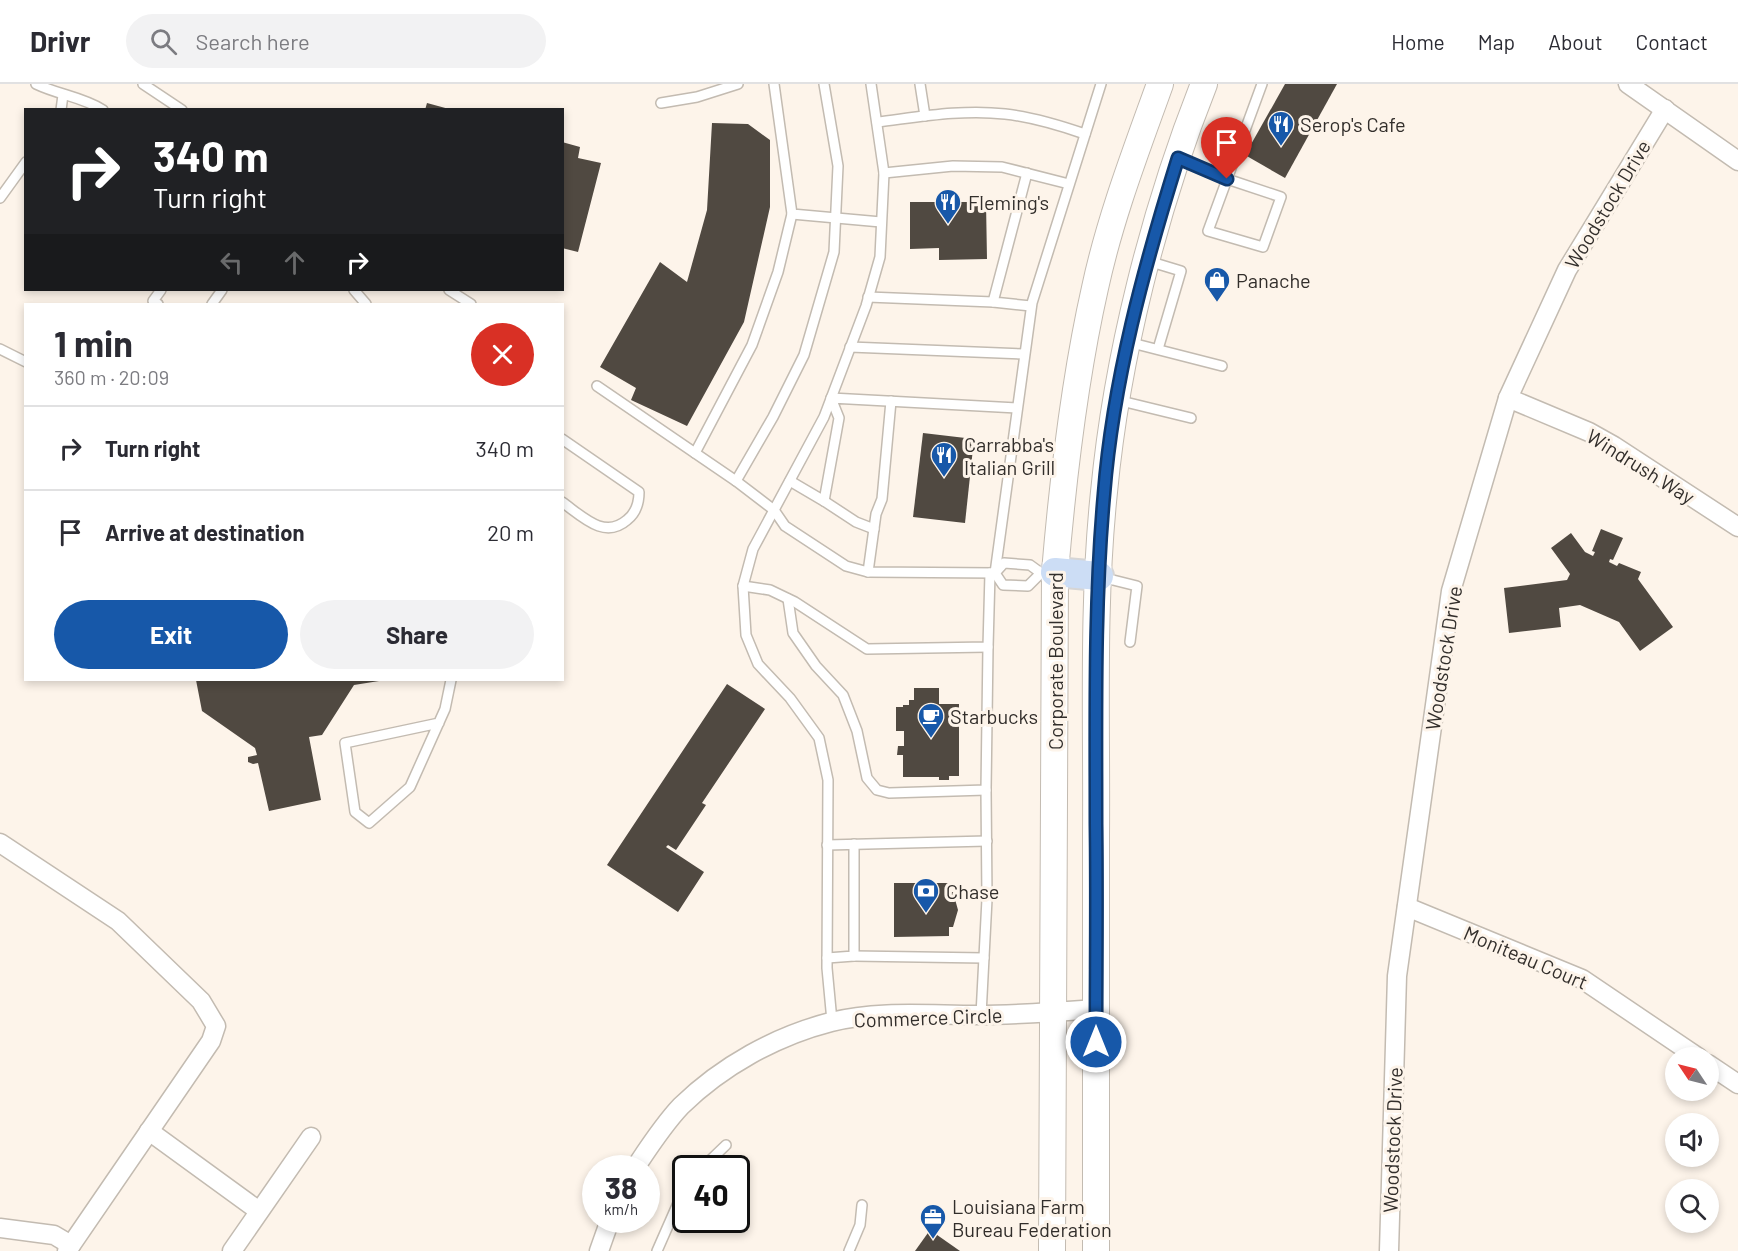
<!DOCTYPE html>
<html lang="en">
<head>
<meta charset="utf-8">
<style>
	:root { --surface:#fff; --page:#f2f2f3; --text:#2b2b33; --muted:#7c7c81; --line:#e1e1e2; --accent:#1758a9 }
	body { margin:0; font-family:Barlow,sans-serif; background:var(--page); color:var(--text); height:100vh; display:flex; flex-direction:column; font-size:22px; white-space:nowrap }
	* { box-sizing:border-box; margin:0 }
	p { font-size:20px; color:var(--muted) }
	.icon { flex:none; width:33px; height:33px; fill:none; stroke:currentColor; stroke-width:2; stroke-linecap:round; stroke-linejoin:round }
	.map { position:relative; flex:1; overflow:hidden }
	.sheet { position:absolute; left:24px; top:219px; width:540px; height:378px; display:flex; flex-direction:column; background:var(--surface); border-radius:0px; box-shadow:0 3px 9px #0003 }
	.sheet>* { flex:none }
	.guide { position:absolute; left:24px; top:24px; width:540px; height:183px; border-radius:0px; box-shadow:0 3px 9px #0003; background:#202124; color:#fff; overflow:hidden }
	.needle { width:39px; rotate:305deg }
	.buttons { position:absolute; left:1665px; top:963px; display:grid; gap:12px }
	.buttons a { display:grid; place-items:center; width:54px; height:54px; border-radius:50%; background:var(--surface); box-shadow:0 3px 9px #0003; font-size:30px }
	.speed { position:absolute; left:582px; top:1071px; display:flex; gap:12px; font-size:30px; font-weight:700; text-align:center }
	.speed>* { display:grid; place-content:center; width:78px; height:78px; border-radius:50%; background:var(--surface); box-shadow:0 3px 9px #0003; line-height:1 }
	.speed small { font-size:15px; font-weight:400 }
	.speed .limit { border:3px solid #111; border-radius:9px; background:#fff; color:#111 }
	.pin { position:absolute; display:grid; place-items:center; width:51px; height:51px; color:#fff; margin:-62px -26px; border-radius:50% 50% 50% 0; rotate:-45deg; box-shadow:0 0 6px #0007 }
	.pin .icon { rotate:45deg }
	.me { position:absolute; width:66px; margin:-33px; rotate:0deg; stroke-linejoin:round; filter:drop-shadow(0 0 4px #0008) }
	.turn { display:flex; align-items:center; gap:21px; height:126px; padding:0 30px; font-size:27px }
	.turn .icon { width:78px; height:78px; stroke-width:2.5 }
	.turn b { display:block; font-size:42px; line-height:51px }
	.lanes { display:flex; align-items:center; height:57px; padding:0 30px; background:#0003; justify-content:center; gap:30px; direction:ltr }
	.lanes .off { opacity:.35 }
	.round { display:grid; place-items:center; flex:none; width:63px; height:63px; border-radius:32px; background:var(--page) }
	.headline { display:flex; align-items:center; justify-content:space-between; height:102px; padding:0 30px }
	h1 { font-size:36px; font-weight:700; line-height:45px }
	.cta { display:flex; gap:12px; margin-top:auto; padding:12px 30px }
	.cta a { flex:1; height:69px; border-radius:36px; background:var(--accent); color:#fff; font-size:24px; font-weight:700; line-height:69px; text-align:center }
	.cta a+a { background:var(--page); color:var(--text) }
	ul { padding:0; list-style:none }
	li { display:flex; align-items:center; gap:18px; height:84px; padding:0 30px; border-top:2px solid var(--line) }
	li div { flex:1 }
	li b { display:block; font-size:22px }
	li em { font-style:normal }
	header { display:flex; align-items:center; gap:36px; box-sizing:border-box; height:84px; padding:0 30px; background:var(--surface); border-bottom:2px solid var(--line) }
	header strong { font-size:28px }
	nav { display:flex; gap:33px; margin-inline-start:auto; font-size:21px }
	.search { width:420px; height:54px; background:var(--page); display:flex; align-items:center; gap:15px; box-sizing:border-box; padding:0 21px; border-radius:33px; color:var(--muted); font-size:22px }
	.map>svg:first-child { display:block }
	.building { fill:#504941 }
	.lines { fill:none; stroke-linecap:round; stroke-linejoin:round }
	.lane-casing { stroke:#c3bbb1; stroke-width:12 }
	.street-casing { stroke:#c3bbb1; stroke-width:21 }
	.secondary-casing { stroke:#c3bbb1; stroke-width:28 }
	.primary-casing { stroke:#d6d5d5; stroke-width:32 }
	.lane { stroke:#fff; stroke-width:9 }
	.street { stroke:#fff; stroke-width:18 }
	.secondary { stroke:#fff; stroke-width:26 }
	.primary { stroke:#ccddf5; stroke-width:28 }
	.route-casing { stroke:#0f396e; stroke-width:15 }
	.route { stroke:#1758a9; stroke-width:10 }
	.labels { text-anchor:middle; dominant-baseline:central; stroke-width:6; stroke-linejoin:round; paint-order:stroke }
	.poi-label { font-size:20px; fill:#322e2b; stroke:#fdf4ea; text-anchor:start }
	.street-label { font-size:20px; fill:#322e2b; stroke:#fdf4ea }
</style>
</head>
<body>
<header>
<strong>Drivr</strong>
<div class="search"><svg class="icon" aria-label="search" viewBox="0 0 24 24"><circle cx="10" cy="10" r="6"/><path d="M15 15l6 6"/></svg>Search here</div>
<nav><a>Home</a><a>Map</a><a>About</a><a>Contact</a></nav>
</header>
<div class="map">
<svg width="1738" height="1167" viewBox="0 0 1738 1167">
	<rect width="100%" height="100%" fill="#fdf4ea"/>
	<g class="building">
		<path d="M 1285,0 L 1337,0 L 1285,94 L 1245,71 Z"/>
		<path d="M 427,19 L 449,25 L 448,26 L 425,26 Z"/>
		<path d="M 712,39 L 748,40 L 770,56 L 770,123 L 744,238 L 687,342 L 631,316 L 636,304 L 600,283 L 660,178 L 687,198 L 707,126 Z"/>
		<path d="M 562,58 L 580,63 L 578,74 L 601,79 L 578,168 L 562,164 Z"/>
		<path d="M 910,118 L 986,118 L 987,175 L 939,176 L 939,164 L 910,165 Z"/>
		<path d="M 923,349 L 974,355 L 965,439 L 913,433 Z"/>
		<path d="M 1601,445 L 1623,454 L 1613,476 L 1610,475 L 1609,478 L 1617,482 L 1619,479 L 1641,488 L 1638,495 L 1673,543 L 1640,567 L 1619,538 L 1580,521 L 1559,524 L 1561,543 L 1509,549 L 1504,504 L 1567,496 L 1570,490 L 1551,464 L 1571,449 L 1585,468 L 1593,472 L 1595,468 L 1592,467 Z"/>
		<path d="M 196,596 L 379,596 L 379,597 L 354,601 L 322,651 L 309,653 L 321,716 L 269,727 L 258,679 L 253,680 L 248,678 L 248,673 L 257,671 L 255,664 L 202,627 Z"/>
		<path d="M 727,600 L 765,625 L 702,719 L 706,721 L 676,766 L 668,761 L 666,763 L 704,788 L 678,828 L 607,781 Z"/>
		<path d="M 914,604 L 939,604 L 939,620 L 959,620 L 959,692 L 949,692 L 949,696 L 939,696 L 939,693 L 903,693 L 903,671 L 897,671 L 898,662 L 904,662 L 904,647 L 896,647 L 896,623 L 903,623 L 903,621 L 909,621 L 909,616 L 914,616 Z"/>
		<path d="M 894,799 L 949,799 L 949,809 L 953,808 L 958,826 L 953,843 L 949,843 L 949,852 L 894,853 Z"/>
		<path d="M 930,1146 L 960,1167 L 915,1167 Z"/>
	</g>
	<g class="lines">
		<g class="lane-casing">
			<g id="lane">
				<path d="M 36,0 C 59,11 83,13 103,26"/>
				<path d="M 143,0 L 182,26"/>
				<path d="M 774,0 L 792,130 L 881,138"/>
				<path d="M 824,0 L 838,82 L 834,168 L 804,271 L 773,333 L 736,397 L 774,426 L 785,442 L 846,482 L 868,488 L 995,489 L 1032,219 L 1101,0"/>
				<path d="M 920,0 L 925,32"/>
				<path d="M 661,19 L 697,13 L 738,0"/>
				<path d="M 61,26 L 63,11"/>
				<path d="M 877,38 C 919,33 962,25 1005,30 C 1033,33 1059,41 1085,50"/>
				<path d="M 1180,75 L 1227,95 L 1281,113 L 1263,163 L 1208,147 L 1262,0"/>
				<path d="M 884,89 L 953,82 L 1002,83 L 1069,100"/>
				<path d="M 1027,89 L 993,218 L 1031,222"/>
				<path d="M 0,114 L 26,78"/>
				<path d="M 1148,177 L 1181,187 L 1158,265"/>
				<path d="M 354,206 L 366,220"/>
				<path d="M 449,206 L 471,220"/>
				<path d="M 868,213 L 993,218"/>
				<path d="M 158,220 L 153,217 L 161,206"/>
				<path d="M 212,220 L 222,206"/>
				<path d="M 1128,258 L 1222,282"/>
				<path d="M 850,263 L 1024,270"/>
				<path d="M 0,265 L 26,278"/>
				<path d="M 597,302 L 695,369"/>
				<path d="M 1117,316 L 1191,334"/>
				<path d="M 562,355 L 639,408 C 639,419 636,429 627,436 C 604,456 582,432 562,418"/>
				<path d="M 736,397 L 695,369 L 752,261 L 778,188 L 792,130"/>
				<path d="M 790,397 L 824,417 L 839,334 L 831,314 L 1017,324"/>
				<path d="M 824,417 L 856,438 L 874,445"/>
				<path d="M 868,488 L 876,430 L 882,415 L 891,317"/>
				<path d="M 1041,489 L 1030,481 L 1004,479 L 995,489 L 1003,501 L 1028,502 L 1041,489 L 1053,488"/>
				<path d="M 1101,493 L 1137,502 L 1130,558"/>
				<path d="M 743,502 L 770,506 L 795,518 L 867,565 L 988,563 L 990,489"/>
				<path d="M 788,515 L 793,549 L 816,582 L 843,611 L 857,647 L 867,694 L 877,706 L 889,709 L 986,706 L 988,563"/>
				<path d="M 439,639 L 345,659 L 355,728 L 369,739 L 410,703 L 445,625 L 451,596"/>
				<path d="M 827,761 L 987,757"/>
				<path d="M 854,872 L 984,874"/>
				<path d="M 827,874 L 854,872 L 854,760"/>
				<path d="M 981,931 L 987,815 L 986,706"/>
				<path d="M 832,937 L 827,884 L 828,696 L 819,654 L 790,614 L 758,580 L 746,551 L 743,502 L 753,465 L 824,333 L 866,222 L 880,173 L 884,89 L 871,0"/>
				<path d="M 702,1084 L 726,1061"/>
				<path d="M 657,1167 L 686,1101"/>
				<path d="M 849,1167 L 860,1141 L 862,1121"/>
			</g>
		</g>
		<g class="street-casing">
			<g id="street">
				<path d="M 1628,0 L 1738,77"/>
				<path d="M 1508,314 L 1589,348 L 1614,362 L 1738,443"/>
				<path d="M 0,759 L 118,837 L 201,917 L 216,942 L 211,957 L 67,1167"/>
				<path d="M 1407,823 L 1582,895 L 1699,974"/>
				<path d="M 1708,980 L 1738,1000"/>
				<path d="M 149,1047 L 259,1127"/>
				<path d="M 635,1084 C 649,1063 663,1041 681,1022 C 722,982 776,952 831,938 C 878,926 929,931 977,931 C 1017,931 1056,928 1096,925"/>
				<path d="M 0,1144 L 54,1151 L 71,1161"/>
				<path d="M 232,1167 L 311,1053"/>
				<path d="M 599,1167 L 610,1136"/>
				<path d="M 1389,1167 L 1397,892 L 1451,507 L 1508,314 L 1567,186 L 1665,25"/>
			</g>
		</g>
		<g class="secondary-casing">
			<g id="secondary">
				<path d="M 1052,1167 L 1055,488 C 1063,393 1074,297 1095,204 C 1110,134 1136,67 1160,0"/>
				<path d="M 1096,1167 C 1096,1029 1096,890 1096,752 C 1097,637 1092,522 1104,408 C 1117,272 1154,126 1204,0"/>
			</g>
		</g>
		<g class="primary-casing">
			<path id="primary" d="M 1055,488 L 1099,492"/>
		</g>
		<use href="#lane" class="lane"/>
		<use href="#street" class="street"/>
		<use href="#secondary" class="secondary"/>
		<use href="#primary" class="primary"/>
	</g>
	<g class="lines">
		<g class="route-casing">
			<path id="route" d="M 1096,958 C 1096,885 1097,813 1096,740 C 1096,630 1094,520 1104,410 C 1113,296 1144,183 1178,74 L 1227,95"/>
		</g>
		<use href="#route" class="route"/>
	</g>
	<defs>
		<g id="restaurant-pin" transform="scale(1.35)"><path d="M0 17L-7.5 6A9.5 9.5 0 1 1 7.5 6Z" fill="#1758a9" stroke="#fdf4ea"/><path d="M-5-6h1v4h1v-4h1v4h1v-4h1v5L-1.5 .5V6h-2V.5L-5-1ZM5-6V6H3V1.5H1.5Q1.5-4 5-6Z" fill="#fff"/></g>
		<g id="shop-pin" transform="scale(1.35)"><path d="M0 17L-7.5 6A9.5 9.5 0 1 1 7.5 6Z" fill="#1758a9" stroke="#fdf4ea"/><path d="M-5-2.5h2.3a2.7 3.5 0 0 1 5.4 0H5L5.5 6h-11ZM-1.5-2.5h3a1.5 2.3 0 0 0-3 0Z" fill="#fff"/></g>
		<g id="cafe-pin" transform="scale(1.35)"><path d="M0 17L-7.5 6A9.5 9.5 0 1 1 7.5 6Z" fill="#1758a9" stroke="#fdf4ea"/><path d="M-5.5-4.5H6V0H3Q3 3.5 0 3.5H-2.5Q-5.5 3.5-5.5 0ZM3-3.2v2h1.7v-2ZM-6 4.5H4V6H-6Z" fill="#fff"/></g>
		<g id="bank-pin" transform="scale(1.35)"><path d="M0 17L-7.5 6A9.5 9.5 0 1 1 7.5 6Z" fill="#1758a9" stroke="#fdf4ea"/><path d="M-6-4H6V4H-6ZM0-2.3a2.3 2.3 0 1 0 0 4.6a2.3 2.3 0 1 0 0-4.6Z" fill="#fff"/></g>
		<g id="office-pin" transform="scale(1.35)"><path d="M0 17L-7.5 6A9.5 9.5 0 1 1 7.5 6Z" fill="#1758a9" stroke="#fdf4ea"/><path d="M-6-3h4V-5.5h4V-3h4V5H-6ZM-1-4.5V-3h2v-1.5ZM-6 0V1H6V0Z" fill="#fff"/></g>
	</defs>
	<g fill-rule="evenodd">
		<use href="#restaurant-pin" x="1281" y="40"/>
		<use href="#restaurant-pin" x="948" y="118"/>
		<use href="#shop-pin" x="1217" y="196"/>
		<use href="#restaurant-pin" x="944" y="371"/>
		<use href="#cafe-pin" x="931" y="632"/>
		<use href="#bank-pin" x="926" y="807"/>
		<use href="#office-pin" x="933" y="1133"/>
	</g>
	<g class="labels">
		<g class="poi-label">
			<text x="1300" y="40">Serop's Cafe</text>
			<text x="968" y="118">Fleming's</text>
			<text x="1236" y="196">Panache</text>
			<text x="964" y="360">Carrabba's<tspan x="964" dy="23">Italian Grill</tspan></text>
			<text x="950" y="632">Starbucks</text>
			<text x="946" y="807">Chase</text>
			<text x="952" y="1122">Louisiana Farm<tspan x="952" dy="23">Bureau Federation</tspan></text>
		</g>
		<g class="street-label">
			<text transform="translate(1607 120) rotate(-59)">Woodstock Drive</text>
			<text transform="translate(1641 382) rotate(32)">Windrush Way</text>
			<text transform="translate(1443 574) rotate(-81)">Woodstock Drive</text>
			<text transform="translate(1055 577) rotate(-90)">Corporate Boulevard</text>
			<text transform="translate(1526 873) rotate(23)">Moniteau Court</text>
			<text transform="translate(928 933) rotate(-2)">Commerce Circle</text>
			<text transform="translate(1392 1056) rotate(-88)">Woodstock Drive</text>
		</g>
	</g>
</svg>
<div class="buttons">
<a><svg class="needle" viewBox="-14 -14 28 28"><path d="M0-13l5 13h-10z" fill="#e53935"/><path d="M0 13l5-13h-10z" fill="#7c7c81"/></svg></a>
<a><svg class="icon" aria-label="sound" viewBox="0 0 24 24"><path d="M4 9h4l5-4v14l-5-4H4zM17 9q2 3 0 6"/></svg></a>
<a><svg class="icon" aria-label="search" viewBox="0 0 24 24"><circle cx="10" cy="10" r="6"/><path d="M15 15l6 6"/></svg></a>
</div>
<div class="speed"><div>38<small>km/h</small></div><div class="limit">40</div></div>
<div class="pin" style="left:1227px;top:95px;background:#d93025"><svg class="icon" aria-label="arrive" viewBox="0 0 24 24"><path d="M6 21V4h12l-3 4 3 4H6"/></svg></div>
<svg class="me" style="left:1096px;top:958px" viewBox="-20 -20 40 40"><circle r="17" fill="#1758a9" stroke="#fff" stroke-width="3"/><path d="M0-11L8 9 0 5-8 9z" fill="#fff"/></svg>
<div class="guide">
<div class="turn"><svg class="icon" aria-label="right" viewBox="0 0 24 24"><path d="M7 20v-9h11M14 6l5 5-5 5"/></svg><div><b>340 m</b>Turn right</div></div>
<div class="lanes"><svg class="icon off" aria-label="left" viewBox="0 0 24 24"><path d="M17 20v-9H6M10 6l-5 5 5 5"/></svg><svg class="icon off" aria-label="ahead" viewBox="0 0 24 24"><path d="M12 20V5M6 11l6-6 6 6"/></svg><svg class="icon" aria-label="right" viewBox="0 0 24 24"><path d="M7 20v-9h11M14 6l5 5-5 5"/></svg></div>
</div>
<section class="sheet">
<div class="headline"><div><h1>1 min</h1><p>360 m · 20:09</p></div><a class="round" style="background:#d93025;color:#fff"><svg class="icon" aria-label="close" viewBox="0 0 24 24"><path d="M6 6l12 12M18 6L6 18"/></svg></a></div>
<ul>
<li><svg class="icon" aria-label="right" viewBox="0 0 24 24"><path d="M7 20v-9h11M14 6l5 5-5 5"/></svg><div><b>Turn right</b></div><em>340 m</em></li>
<li><svg class="icon" aria-label="arrive" viewBox="0 0 24 24"><path d="M6 21V4h12l-3 4 3 4H6"/></svg><div><b>Arrive at destination</b></div><em>20 m</em></li>
</ul>
<div class="cta"><a>Exit</a><a>Share</a></div>
</section>
</div>
</body>
</html>
